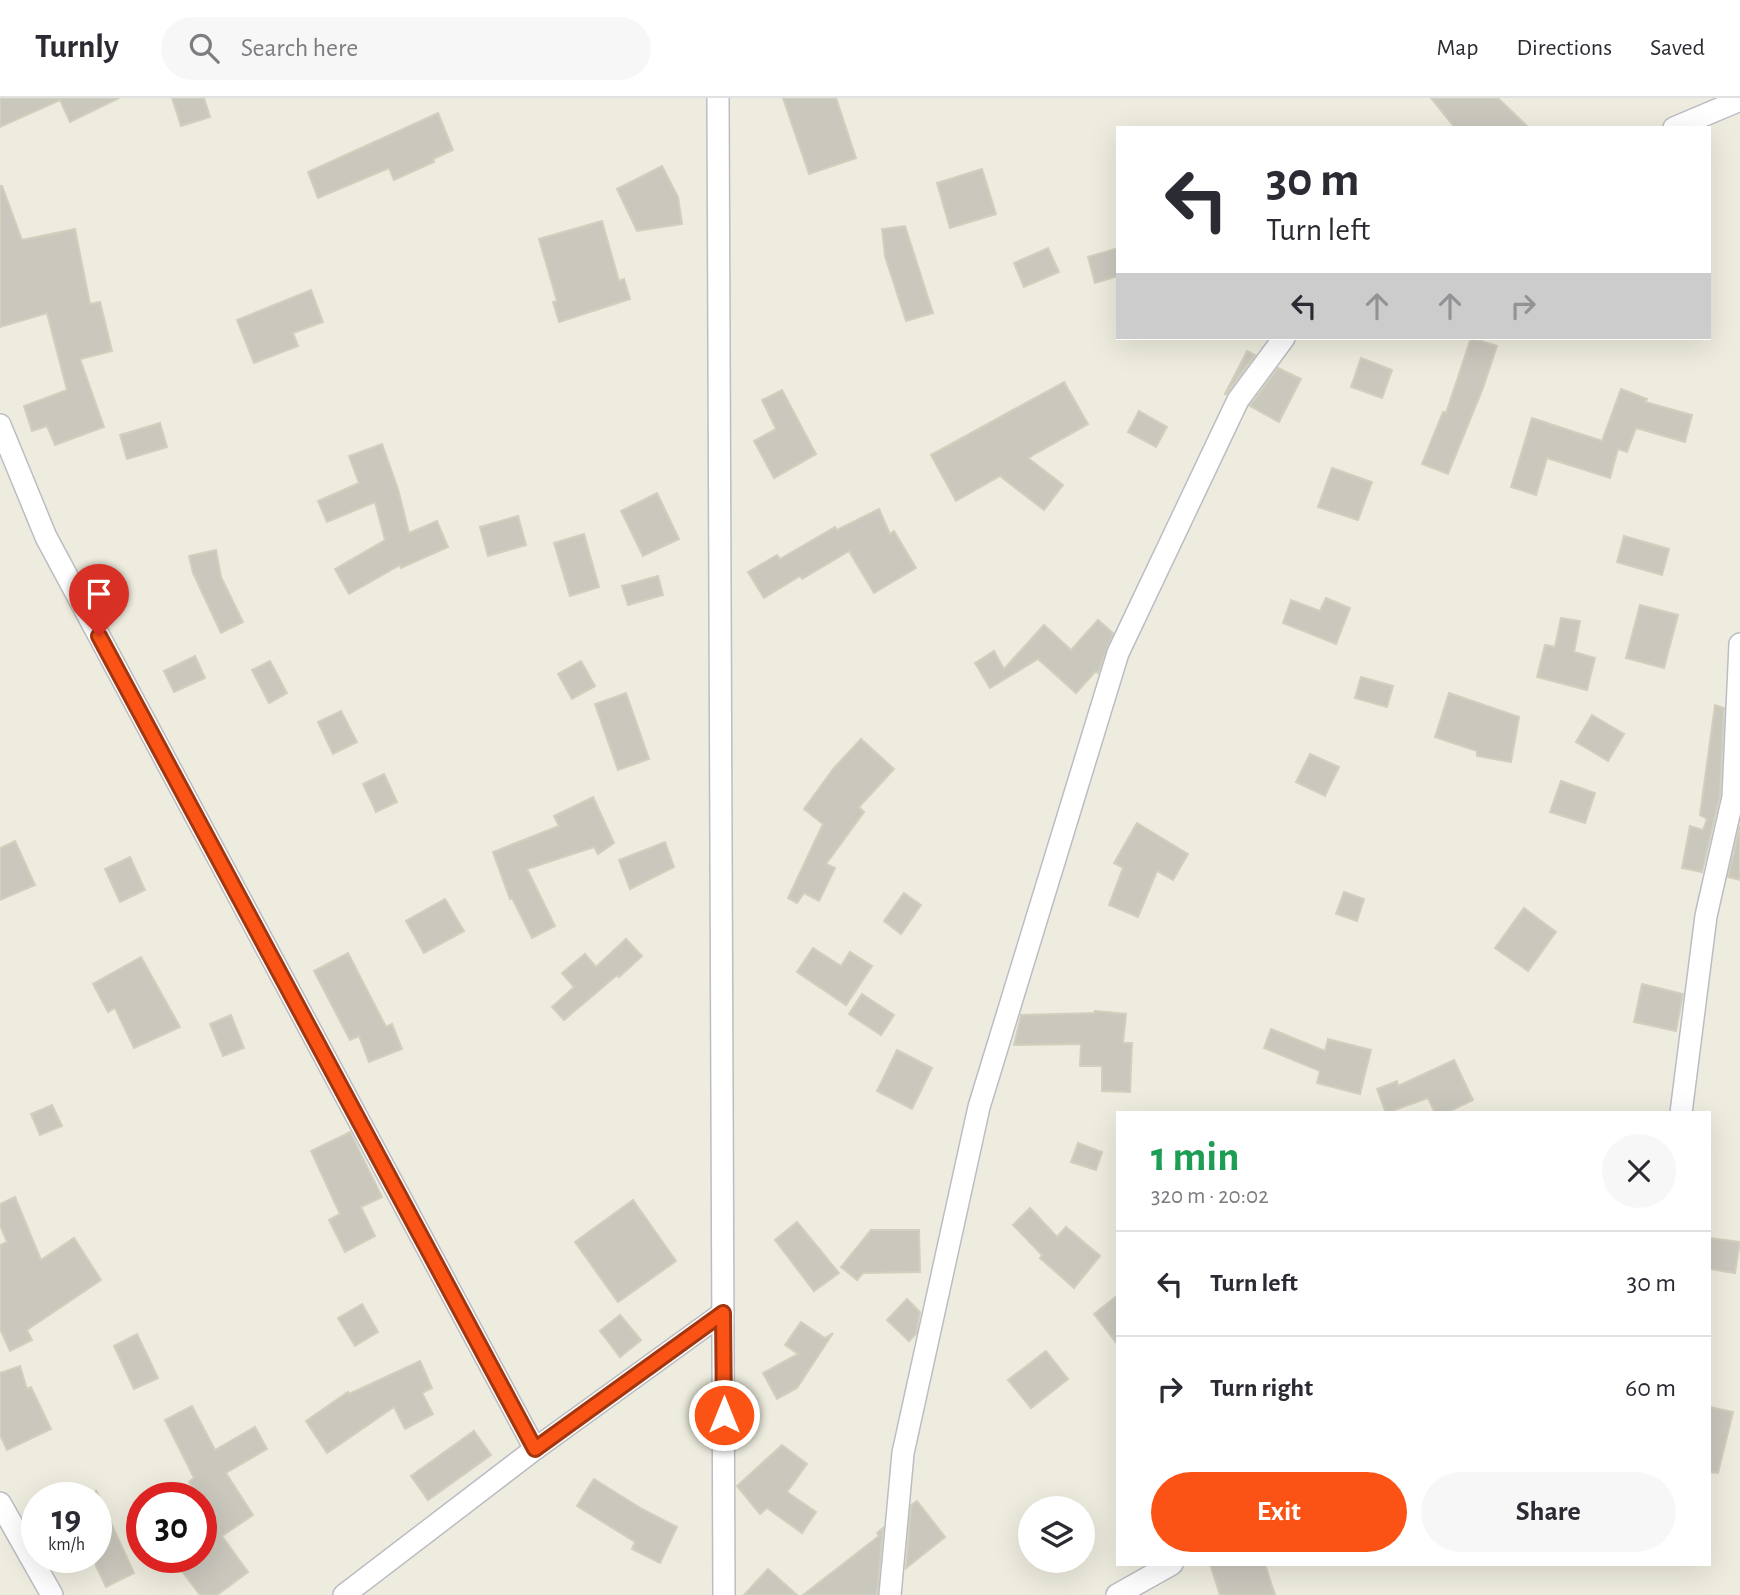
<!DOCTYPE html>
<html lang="en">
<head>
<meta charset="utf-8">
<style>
	:root { --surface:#fff; --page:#f7f7f7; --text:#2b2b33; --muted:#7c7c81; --line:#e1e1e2; --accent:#fb5316 }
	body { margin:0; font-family:"Alegreya Sans",sans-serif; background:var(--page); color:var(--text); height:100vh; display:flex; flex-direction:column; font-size:26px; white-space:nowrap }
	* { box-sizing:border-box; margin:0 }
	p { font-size:23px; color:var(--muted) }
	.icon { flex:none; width:38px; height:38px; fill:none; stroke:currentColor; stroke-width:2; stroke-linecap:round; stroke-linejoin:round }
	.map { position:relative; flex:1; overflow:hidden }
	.details { position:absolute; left:1116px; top:1013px; width:595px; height:455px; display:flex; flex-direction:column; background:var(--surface); border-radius:0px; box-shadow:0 7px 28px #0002 }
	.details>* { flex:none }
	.hud { position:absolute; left:1116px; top:28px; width:595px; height:214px; border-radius:0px; box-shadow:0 7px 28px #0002; background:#fff; color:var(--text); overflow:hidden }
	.fabs { position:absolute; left:1018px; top:1398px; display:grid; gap:14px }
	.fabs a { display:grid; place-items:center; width:77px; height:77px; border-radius:50%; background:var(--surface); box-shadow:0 7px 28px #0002; font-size:35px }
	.speed { position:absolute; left:21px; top:1384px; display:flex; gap:14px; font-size:35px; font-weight:700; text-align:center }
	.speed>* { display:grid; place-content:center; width:91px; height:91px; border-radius:50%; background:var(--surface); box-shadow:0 7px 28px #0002; line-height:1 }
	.speed small { font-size:18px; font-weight:400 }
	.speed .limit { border:10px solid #d22; background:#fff; color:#111 }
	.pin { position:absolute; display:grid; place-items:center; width:60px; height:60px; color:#fff; margin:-72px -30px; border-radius:50% 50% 50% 0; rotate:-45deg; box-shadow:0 0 7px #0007 }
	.pin .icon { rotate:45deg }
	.me { position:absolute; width:77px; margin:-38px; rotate:0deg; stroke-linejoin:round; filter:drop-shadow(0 0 5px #0008) }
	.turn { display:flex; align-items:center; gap:24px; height:147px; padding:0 35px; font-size:32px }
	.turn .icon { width:91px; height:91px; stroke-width:2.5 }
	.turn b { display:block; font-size:49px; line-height:60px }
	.lanes { display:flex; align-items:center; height:66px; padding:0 35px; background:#0003; justify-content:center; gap:35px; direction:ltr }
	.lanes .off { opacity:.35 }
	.round { display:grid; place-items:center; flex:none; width:74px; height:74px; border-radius:37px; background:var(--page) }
	.summary { display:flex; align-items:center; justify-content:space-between; height:119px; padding:0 35px }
	h1 { font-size:42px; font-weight:600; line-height:52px; color:#1e9e55 }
	.primary-button { display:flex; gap:14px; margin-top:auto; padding:14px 35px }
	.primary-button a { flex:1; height:80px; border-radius:42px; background:var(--accent); color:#fff; font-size:28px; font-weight:600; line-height:80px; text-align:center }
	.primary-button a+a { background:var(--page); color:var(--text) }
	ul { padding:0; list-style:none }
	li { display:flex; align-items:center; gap:21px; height:105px; padding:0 35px; border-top:2px solid var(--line) }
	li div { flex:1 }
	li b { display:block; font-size:26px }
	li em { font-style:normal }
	header { display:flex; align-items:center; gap:42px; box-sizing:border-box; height:98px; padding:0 35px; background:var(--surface); border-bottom:2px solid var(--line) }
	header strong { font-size:33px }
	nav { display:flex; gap:38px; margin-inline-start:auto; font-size:24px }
	.search { width:490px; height:63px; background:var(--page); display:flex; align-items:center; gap:18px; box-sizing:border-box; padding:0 24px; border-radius:38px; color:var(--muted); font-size:26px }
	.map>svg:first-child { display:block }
	.building { fill:#cac8bd; stroke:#d2cfbc; stroke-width:2 }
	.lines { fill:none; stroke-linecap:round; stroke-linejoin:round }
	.minor-casing { stroke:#bcbdc4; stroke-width:24 }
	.minor { stroke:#fff; stroke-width:21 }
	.route-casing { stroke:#a3360e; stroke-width:18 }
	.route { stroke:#fb5316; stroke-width:12 }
</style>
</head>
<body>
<header>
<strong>Turnly</strong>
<div class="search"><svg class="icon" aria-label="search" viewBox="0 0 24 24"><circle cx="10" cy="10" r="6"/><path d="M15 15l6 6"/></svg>Search here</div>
<nav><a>Map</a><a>Directions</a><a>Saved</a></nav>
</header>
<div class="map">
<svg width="1740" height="1497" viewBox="0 0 1740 1497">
	<rect width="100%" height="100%" fill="#edecde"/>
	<g class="building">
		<path d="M 0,0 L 119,0 L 70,24 L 60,2 L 0,29 Z"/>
		<path d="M 172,0 L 204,0 L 210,19 L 181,28 Z"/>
		<path d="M 783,0 L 836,0 L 856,60 L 809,76 Z"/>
		<path d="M 1431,0 L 1498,0 L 1529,30 L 1455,30 Z"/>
		<path d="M 438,15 L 453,52 L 433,61 L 434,64 L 394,82 L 389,70 L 318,100 L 308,74 Z"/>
		<path d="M 662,68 L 678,99 L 682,126 L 637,133 L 617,91 Z"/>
		<path d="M 982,71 L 996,116 L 950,130 L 937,85 Z"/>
		<path d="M 0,88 L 2,88 L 22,142 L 75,131 L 90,206 L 100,204 L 112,253 L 80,261 L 104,329 L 55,347 L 47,328 L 32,333 L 24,308 L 67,292 L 47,215 L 0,229 Z"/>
		<path d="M 602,123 L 619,183 L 624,181 L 630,201 L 559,224 L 553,204 L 557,203 L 539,141 Z"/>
		<path d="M 905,128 L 933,215 L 906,223 L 885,158 L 882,131 Z"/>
		<path d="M 1048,150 L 1059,174 L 1024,189 L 1014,165 Z"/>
		<path d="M 1118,150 L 1118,178 L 1095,185 L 1088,159 Z"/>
		<path d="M 311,192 L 323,224 L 293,235 L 298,248 L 254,265 L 237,222 Z"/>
		<path d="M 1471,240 L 1497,248 L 1483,290 L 1448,376 L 1422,366 L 1443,314 L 1446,315 Z"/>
		<path d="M 1247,253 L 1255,257 L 1226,296 L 1225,296 Z"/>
		<path d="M 1361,260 L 1392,272 L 1382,300 L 1351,289 Z"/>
		<path d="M 1278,270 L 1301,281 L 1279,324 L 1250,308 Z"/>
		<path d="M 1064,284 L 1088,326 L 1028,360 L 1063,387 L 1044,412 L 1000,378 L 956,403 L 931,357 Z"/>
		<path d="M 1621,291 L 1647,301 L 1645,304 L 1692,317 L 1685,344 L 1636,330 L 1627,354 L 1618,351 L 1610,380 L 1547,360 L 1536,397 L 1511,389 L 1532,320 L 1602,343 Z"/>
		<path d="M 782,292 L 816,356 L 774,380 L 754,343 L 776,331 L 762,302 Z"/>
		<path d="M 1139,313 L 1167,329 L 1156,349 L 1128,334 Z"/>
		<path d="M 160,325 L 167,349 L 127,361 L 120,337 Z"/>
		<path d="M 382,346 L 398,391 L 409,435 L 437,423 L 448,449 L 401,470 L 400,467 L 349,496 L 335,471 L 385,442 L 375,404 L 327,424 L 318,403 L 359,385 L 349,358 Z"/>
		<path d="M 1332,370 L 1372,384 L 1358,422 L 1318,409 Z"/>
		<path d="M 657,395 L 679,441 L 643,458 L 621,413 Z"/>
		<path d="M 879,411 L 890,436 L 894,433 L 916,470 L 874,495 L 849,453 L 802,481 L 800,478 L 764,500 L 748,474 L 777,457 L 780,461 L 835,429 L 837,432 Z"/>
		<path d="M 518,418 L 526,447 L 488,458 L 480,429 Z"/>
		<path d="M 584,436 L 599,489 L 570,498 L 554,445 Z"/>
		<path d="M 1624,438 L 1669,451 L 1662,477 L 1617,464 Z"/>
		<path d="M 216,452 L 221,479 L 243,524 L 221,535 L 193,475 L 189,458 Z"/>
		<path d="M 658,478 L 663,497 L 628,507 L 622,488 Z"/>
		<path d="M 1326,500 L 1350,510 L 1336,546 L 1283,525 L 1291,502 L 1320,513 Z"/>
		<path d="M 1640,507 L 1678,517 L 1664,570 L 1626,560 Z"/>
		<path d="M 1561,520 L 1580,523 L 1574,554 L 1595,560 L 1587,592 L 1537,579 L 1545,547 L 1555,549 Z"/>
		<path d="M 1098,522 L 1113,535 L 1098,575 L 1096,573 L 1076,595 L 1038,561 L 990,590 L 975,565 L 994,553 L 1004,571 L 1044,527 L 1071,552 Z"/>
		<path d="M 195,558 L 205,580 L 174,594 L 164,573 Z"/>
		<path d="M 270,563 L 287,595 L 269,605 L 252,572 Z"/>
		<path d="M 581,563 L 595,588 L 572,601 L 558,576 Z"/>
		<path d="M 1361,579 L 1393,588 L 1387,609 L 1355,600 Z"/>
		<path d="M 626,595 L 649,661 L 618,672 L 595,606 Z"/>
		<path d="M 1449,595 L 1519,619 L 1511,664 L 1477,658 L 1477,653 L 1435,639 Z"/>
		<path d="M 1715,607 L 1724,610 L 1720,697 L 1702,774 L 1682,770 L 1690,728 L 1703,732 L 1707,721 L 1700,717 Z"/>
		<path d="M 341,613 L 357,644 L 333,656 L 318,624 Z"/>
		<path d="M 1592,617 L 1624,636 L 1608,663 L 1576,644 Z"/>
		<path d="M 861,641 L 894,671 L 859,709 L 864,714 L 826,766 L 835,770 L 819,803 L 804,795 L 797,805 L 788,800 L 823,726 L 804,711 L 834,670 Z"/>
		<path d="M 1310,656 L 1339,669 L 1325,698 L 1296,684 Z"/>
		<path d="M 384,676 L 397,704 L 376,714 L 363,686 Z"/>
		<path d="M 1561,683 L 1595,695 L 1585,725 L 1550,714 Z"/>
		<path d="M 593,699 L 614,745 L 598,756 L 594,749 L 527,771 L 555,828 L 532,840 L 512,800 L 510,801 L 493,754 L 559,728 L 554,718 Z"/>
		<path d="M 1137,725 L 1188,756 L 1173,782 L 1157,773 L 1138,819 L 1109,807 L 1123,770 L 1114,765 Z"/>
		<path d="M 1740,727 L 1740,782 L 1728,779 Z"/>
		<path d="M 15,743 L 35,787 L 0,802 L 0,750 Z"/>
		<path d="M 665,744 L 674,769 L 630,791 L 619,762 Z"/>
		<path d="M 130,759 L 145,792 L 120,804 L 105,771 Z"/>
		<path d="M 1344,794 L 1364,801 L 1357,823 L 1336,816 Z"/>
		<path d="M 904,795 L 921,807 L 901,836 L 884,823 Z"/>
		<path d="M 445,801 L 464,833 L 424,855 L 406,823 Z"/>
		<path d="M 1524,810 L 1556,834 L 1528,873 L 1495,850 Z"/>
		<path d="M 626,841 L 642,858 L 619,879 L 617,877 L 564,922 L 552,909 L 574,889 L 562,875 L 585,856 L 596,869 Z"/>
		<path d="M 813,850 L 841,868 L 850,854 L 872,868 L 846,907 L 797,874 Z"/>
		<path d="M 348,855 L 386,929 L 392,926 L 402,951 L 369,964 L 359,938 L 350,942 L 314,873 Z"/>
		<path d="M 141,859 L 180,929 L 134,950 L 115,910 L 108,914 L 93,886 Z"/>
		<path d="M 1642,886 L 1683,896 L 1676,933 L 1634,924 Z"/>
		<path d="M 862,896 L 894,917 L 881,937 L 849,916 Z"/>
		<path d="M 1095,913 L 1126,916 L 1123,945 L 1132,945 L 1130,994 L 1102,993 L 1102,968 L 1080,968 L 1081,946 L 1014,947 L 1021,917 L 1094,915 Z"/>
		<path d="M 231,917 L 244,950 L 223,958 L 210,926 Z"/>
		<path d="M 1271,931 L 1325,953 L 1328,941 L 1371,952 L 1360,996 L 1317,985 L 1320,973 L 1264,950 Z"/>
		<path d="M 897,952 L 932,970 L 912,1011 L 877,993 Z"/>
		<path d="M 1454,962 L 1473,1002 L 1446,1015 L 1435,1015 L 1428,1000 L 1386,1015 L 1377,991 L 1397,983 L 1398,988 Z"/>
		<path d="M 52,1007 L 62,1028 L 40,1037 L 31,1016 Z"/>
		<path d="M 350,1034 L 382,1099 L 361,1109 L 375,1138 L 345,1154 L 329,1122 L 340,1116 L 311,1053 Z"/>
		<path d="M 1078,1045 L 1102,1054 L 1096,1072 L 1071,1064 Z"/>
		<path d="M 15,1099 L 41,1162 L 74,1140 L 101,1182 L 27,1232 L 32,1242 L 10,1253 L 0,1231 L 0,1147 L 7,1144 L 0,1127 L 0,1106 Z"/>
		<path d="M 633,1102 L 676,1163 L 618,1204 L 575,1144 Z"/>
		<path d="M 1030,1110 L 1057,1139 L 1066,1129 L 1100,1158 L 1074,1190 L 1040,1160 L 1042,1157 L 1013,1127 Z"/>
		<path d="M 797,1124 L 839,1175 L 814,1193 L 775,1142 Z"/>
		<path d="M 871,1132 L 919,1132 L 920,1174 L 863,1175 L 857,1182 L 841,1169 Z"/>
		<path d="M 1710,1140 L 1740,1144 L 1735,1175 L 1710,1171 Z"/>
		<path d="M 1118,1197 L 1118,1247 L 1094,1216 Z"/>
		<path d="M 907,1201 L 920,1214 L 916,1236 L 909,1243 L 887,1222 Z"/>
		<path d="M 362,1206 L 378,1234 L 355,1248 L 338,1220 Z"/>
		<path d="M 620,1217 L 641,1242 L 620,1259 L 600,1233 Z"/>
		<path d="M 801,1224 L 825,1240 L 833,1235 L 797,1290 L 777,1301 L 763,1275 L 798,1256 L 785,1247 Z"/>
		<path d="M 137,1236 L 158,1280 L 134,1291 L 114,1248 Z"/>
		<path d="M 1046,1253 L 1068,1281 L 1031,1310 L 1008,1282 Z"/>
		<path d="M 420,1263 L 432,1290 L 422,1295 L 433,1316 L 405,1331 L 394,1309 L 327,1355 L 306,1323 L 348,1294 L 349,1296 Z"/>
		<path d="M 20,1268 L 27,1291 L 31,1289 L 51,1331 L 7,1352 L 0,1337 L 0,1275 Z"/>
		<path d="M 192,1308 L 215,1352 L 255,1329 L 267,1351 L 226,1375 L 253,1417 L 222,1438 L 248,1474 L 217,1497 L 200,1497 L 172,1460 L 201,1460 L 201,1400 L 189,1384 L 194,1380 L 165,1322 Z"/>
		<path d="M 1710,1309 L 1733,1314 L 1718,1375 L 1710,1374 Z"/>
		<path d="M 474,1333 L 491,1357 L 428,1402 L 411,1378 Z"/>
		<path d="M 782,1347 L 807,1366 L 787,1394 L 816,1414 L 802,1435 L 767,1410 L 760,1416 L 737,1388 Z"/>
		<path d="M 594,1381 L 642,1411 L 677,1429 L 660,1465 L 632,1451 L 635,1444 L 577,1408 Z"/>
		<path d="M 96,1392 L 134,1475 L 106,1489 L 96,1468 Z"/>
		<path d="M 917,1403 L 945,1439 L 906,1470 L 911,1407 Z"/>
		<path d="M 883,1430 L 877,1497 L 803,1497 L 879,1438 L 877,1435 Z"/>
		<path d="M 1210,1466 L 1265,1466 L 1275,1497 L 1220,1497 Z"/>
		<path d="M 768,1471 L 797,1497 L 744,1497 Z"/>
	</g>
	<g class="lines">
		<g class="minor-casing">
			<g id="minor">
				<path d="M 718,0 L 724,1497"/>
				<path d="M 1674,30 L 1740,2"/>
				<path d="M 0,327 L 46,439 L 535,1351"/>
				<path d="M 1681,1015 L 1706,818 L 1733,699 L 1740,546"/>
				<path d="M 0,1405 L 52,1497"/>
				<path d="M 344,1497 L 535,1351 L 723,1215"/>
				<path d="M 890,1497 L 903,1355 L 979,1009 L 1118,555 L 1238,302 L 1284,240"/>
				<path d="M 1117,1497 L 1172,1466"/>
			</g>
		</g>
		<use href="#minor" class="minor"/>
	</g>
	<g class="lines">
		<g class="route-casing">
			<path id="route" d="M 99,538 L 535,1351 L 723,1215 L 724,1317"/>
		</g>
		<use href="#route" class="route"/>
	</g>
</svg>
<div class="fabs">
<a><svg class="icon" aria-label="layers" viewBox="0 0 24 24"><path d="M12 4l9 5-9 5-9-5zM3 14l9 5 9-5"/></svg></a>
</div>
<div class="speed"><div>19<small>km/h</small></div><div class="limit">30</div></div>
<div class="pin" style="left:99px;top:538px;background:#d93025"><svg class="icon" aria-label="arrive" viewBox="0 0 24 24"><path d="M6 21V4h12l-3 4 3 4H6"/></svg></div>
<svg class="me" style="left:724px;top:1317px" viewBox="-20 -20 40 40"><circle r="17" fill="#fb5316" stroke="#fff" stroke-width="3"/><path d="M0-11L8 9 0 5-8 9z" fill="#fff"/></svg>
<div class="hud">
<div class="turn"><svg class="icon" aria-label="left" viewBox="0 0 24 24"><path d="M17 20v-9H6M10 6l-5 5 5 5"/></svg><div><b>30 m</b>Turn left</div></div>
<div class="lanes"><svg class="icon" aria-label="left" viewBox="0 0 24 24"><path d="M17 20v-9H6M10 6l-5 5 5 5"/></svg><svg class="icon off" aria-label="ahead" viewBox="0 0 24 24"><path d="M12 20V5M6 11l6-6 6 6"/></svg><svg class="icon off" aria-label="ahead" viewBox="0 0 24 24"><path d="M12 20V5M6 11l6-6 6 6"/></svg><svg class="icon off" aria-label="right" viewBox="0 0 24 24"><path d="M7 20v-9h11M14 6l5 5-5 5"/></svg></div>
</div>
<section class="details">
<div class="summary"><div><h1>1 min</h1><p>320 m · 20:02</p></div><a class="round"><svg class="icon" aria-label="close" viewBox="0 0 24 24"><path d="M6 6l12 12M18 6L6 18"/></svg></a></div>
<ul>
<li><svg class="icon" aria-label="left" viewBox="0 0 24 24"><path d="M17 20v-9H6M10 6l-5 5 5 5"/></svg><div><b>Turn left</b></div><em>30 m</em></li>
<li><svg class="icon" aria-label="right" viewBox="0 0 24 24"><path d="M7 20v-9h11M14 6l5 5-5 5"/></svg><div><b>Turn right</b></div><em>60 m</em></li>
</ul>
<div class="primary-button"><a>Exit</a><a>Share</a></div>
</section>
</div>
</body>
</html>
